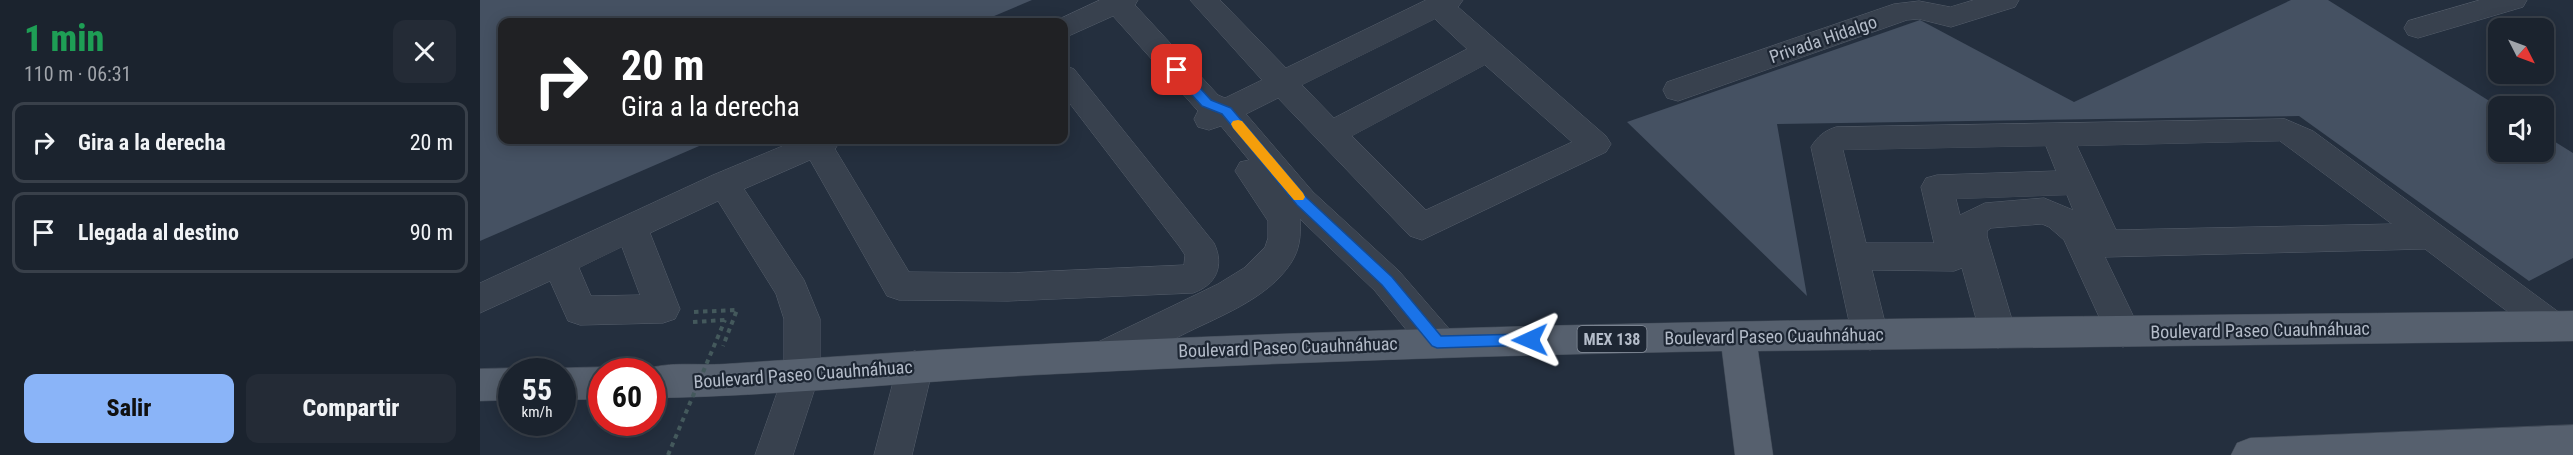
<!DOCTYPE html>
<html lang="es">
<head>
<meta charset="utf-8">
<style>
	:root { --surface:#1b232e; --page:#242b36; --text:#f1f3f6; --muted:#a0a4aa; --line:#39404a; --accent:#8ab4f8 }
	body { margin:0; font-family:"Roboto Condensed",sans-serif; background:var(--page); color:var(--text); height:100vh; display:flex; flex-direction:column; font-size:22px; white-space:nowrap }
	* { box-sizing:border-box; margin:0 }
	p { font-size:20px; color:var(--muted) }
	.icon { flex:none; width:33px; height:33px; fill:none; stroke:currentColor; stroke-width:2; stroke-linecap:round; stroke-linejoin:round }
	.map { position:relative; flex:1; overflow:hidden }
	.side { display:flex; flex-direction:column; background:var(--surface); width:480px }
	.side>* { flex:none }
	.hud { position:absolute; left:18px; top:18px; width:570px; height:126px; border-radius:12px; box-shadow:0 3px 15px #0003,0 0 0 2px var(--line); background:#202124; color:#fff; overflow:hidden }
	.needle { width:39px; rotate:132deg }
	.tools { position:absolute; left:2008px; top:18px; display:grid; gap:12px }
	.tools a { display:grid; place-items:center; width:66px; height:66px; border-radius:12px; background:var(--surface); box-shadow:0 3px 15px #0003,0 0 0 2px var(--line); font-size:30px }
	.speed { position:absolute; left:18px; top:358px; display:flex; gap:12px; font-size:30px; font-weight:700; text-align:center }
	.speed>* { display:grid; place-content:center; width:78px; height:78px; border-radius:50%; background:var(--surface); box-shadow:0 3px 15px #0003,0 0 0 2px var(--line); line-height:1 }
	.speed small { font-size:15px; font-weight:400 }
	.speed .limit { border:9px solid #d22; background:#fff; color:#111 }
	.pin { position:absolute; display:grid; place-items:center; width:51px; height:51px; color:#fff; margin:-26px; border-radius:12px; box-shadow:0 3px 9px #0006 }
	.me { position:absolute; width:66px; margin:-33px; rotate:269deg; stroke-linejoin:round; filter:drop-shadow(0 0 4px #0008) }
	.turn { display:flex; align-items:center; gap:21px; height:126px; padding:0 24px; font-size:27px }
	.turn .icon { width:78px; height:78px; stroke-width:2.5 }
	.turn b { display:block; font-size:42px; line-height:51px }
	.round { display:grid; place-items:center; flex:none; width:63px; height:63px; border-radius:12px; background:var(--page) }
	.summary { display:flex; align-items:center; justify-content:space-between; height:102px; padding:0 24px }
	h1 { font-size:36px; font-weight:800; line-height:45px; color:#1e9e55 }
	.button { display:flex; gap:12px; margin-top:auto; padding:12px 24px }
	.button a { flex:1; height:69px; border-radius:12px; background:var(--accent); color:#111; font-size:24px; font-weight:800; line-height:69px; text-align:center }
	.button a+a { background:var(--page); color:var(--text) }
	ul { padding:0; list-style:none }
	li { display:flex; align-items:center; gap:18px; height:81px; margin:0 12px 9px; padding:0 12px; border:3px solid var(--line); border-radius:12px }
	li div { flex:1 }
	li b { display:block; font-size:22px }
	li em { font-style:normal }
	main { display:flex; flex:1; min-height:0 }
	.map>svg:first-child { display:block }
	.building { fill:#455162 }
	.lines { fill:none; stroke-linecap:round; stroke-linejoin:round }
	.minor-casing { stroke:#565f6c; stroke-width:1 }
	.major-casing { stroke:#414a57; stroke-width:1 }
	.path { stroke:#44595c; stroke-width:4; stroke-dasharray:4.5 4.5; stroke-linecap:butt }
	.minor { fill:#38414e; fill-rule:evenodd }
	.major { fill:#56606e; fill-rule:evenodd }
	.path-bridge { stroke:#44595c; stroke-width:4; stroke-dasharray:4.5 4.5; stroke-linecap:butt }
	.route { fill:#1a73e8; stroke:#114b97; stroke-width:1.5 }
	.slow { fill:#f59e0b }
	.labels { text-anchor:middle; dominant-baseline:central; stroke-width:4.5; stroke-linejoin:round; paint-order:stroke }
	.shield { fill:#1d2633; stroke:#878f9c; stroke-width:1.5 }
	.shield-label { font-size:16px; font-weight:bold; fill:#b4bcc9 }
	.street-label { font-size:18px; fill:#b4bcc9; stroke:#1d2633 }
</style>
</head>
<body>
<main>
<section class="side">
<div class="summary"><div><h1>1 min</h1><p>110 m · 06:31</p></div><a class="round"><svg class="icon" aria-label="close" viewBox="0 0 24 24"><path d="M6 6l12 12M18 6L6 18"/></svg></a></div>
<ul>
<li><svg class="icon" aria-label="right" viewBox="0 0 24 24"><path d="M7 20v-9h11M14 6l5 5-5 5"/></svg><div><b>Gira a la derecha</b></div><em>20 m</em></li>
<li><svg class="icon" aria-label="arrive" viewBox="0 0 24 24"><path d="M6 21V4h12l-3 4 3 4H6"/></svg><div><b>Llegada al destino</b></div><em>90 m</em></li>
</ul>
<div class="button"><a>Salir</a><a>Compartir</a></div>
</section>
<div class="map">
<svg width="2093" height="455" viewBox="0 0 2093 455">
	<rect width="100%" height="100%" fill="#242f3e"/>
	<g class="building">
		<path d="M 0,0 L 552,0 L 500,22 L 22,22 L 22,140 L 233,140 L 0,241 Z"/>
		<path d="M 1811,0 L 1848,0 L 2019,107 L 2019,152 L 2064,152 L 2064,135 L 2093,153 L 2093,258 L 2049,281 L 1819,116 L 1297,124 L 1327,296 L 1147,122 L 1440,20 L 1594,102 Z"/>
	</g>
	<g class="lines">
		<g class="minor-casing">
			<g id="minor">
				<path d="M 620,0 L 658,0 L 655,5 L 738,95 L 745,98 L 782,80 L 710,0 L 740,0 L 806,68 L 946,0 L 983,0 L 978,7 L 1126,136 L 1131,144 L 1126,152 L 942,240 L 930,236 L 798,98 L 766,114 L 833,192 L 919,271 L 971,331 L 976,342 L 971,353 L 958,357 L 945,353 L 895,291 L 820,219 C 821,236 820,249 811,263 C 787,300 737,317 700,336 C 677,347 654,361 629,369 L 616,365 L 611,354 L 616,343 L 738,284 L 764,268 L 785,247 L 788,238 L 788,221 L 755,171 L 760,162 L 769,160 L 741,126 L 729,130 L 718,127 L 714,119 L 718,111 L 633,16 L 584,38 L 584,22 L 573,22 ZM 955,19 L 987,49 L 854,118 L 822,85 ZM 1005,65 L 1092,142 L 946,210 L 872,136 Z"/>
				<path d="M 1494,0 L 1539,0 L 1535,7 L 1471,27 L 1439,19 L 1427,20 L 1198,101 L 1187,98 L 1183,90 L 1187,82 L 1414,4 L 1439,1 L 1470,7 Z"/>
				<path d="M 2000,0 L 2047,0 L 2043,7 L 1938,38 L 1928,35 L 1924,28 L 1928,21 Z"/>
				<path d="M 584,65 L 594,69 L 734,243 C 745,266 736,285 713,293 L 528,301 L 419,300 L 407,296 L 330,160 L 264,189 L 324,280 L 340,319 L 340,373 L 313,455 L 275,455 L 304,373 L 304,319 L 296,294 L 238,201 L 170,233 L 200,309 L 195,319 L 183,323 L 100,325 L 88,321 L 70,281 L 0,313 L 0,283 L 233,175 L 317,140 L 361,140 L 355,149 L 429,272 L 528,273 L 704,265 L 705,255 L 699,246 L 584,96 ZM 142,247 L 160,295 L 111,296 L 99,268 Z"/>
				<path d="M 1805,119 L 1833,131 L 2084,316 L 2090,326 L 2084,336 L 2072,341 L 2060,336 L 1945,249 L 1625,257 L 1661,332 L 1655,343 L 1643,347 L 1631,343 L 1584,240 L 1569,227 L 1562,224 L 1511,228 L 1507,231 L 1507,236 L 1536,333 L 1530,344 L 1518,348 L 1506,344 L 1500,333 L 1482,268 L 1474,271 L 1392,270 L 1408,335 L 1403,346 L 1390,350 L 1377,346 L 1372,335 L 1331,147 C 1338,136 1344,131 1356,127 ZM 1800,141 L 1912,224 L 1636,230 L 1597,146 ZM 1566,146 L 1576,171 L 1457,175 L 1446,178 L 1441,187 L 1454,243 L 1386,243 L 1363,150 ZM 1587,195 L 1593,210 L 1564,198 L 1505,203 L 1480,215 L 1476,199 Z"/>
				<path d="M 435,351 L 448,356 L 453,367 L 432,455 L 394,455 L 417,367 L 422,356 Z"/>
			</g>
		</g>
		<g class="major-casing">
			<g id="major">
				<path d="M 2093,311 L 2093,341 L 1278,351 L 1293,455 L 1255,455 L 1242,351 C 1013,355 783,363 554,375 C 427,382 300,396 172,398 L 172,372 L 159,372 C 183,360 217,366 245,364 C 338,358 432,351 526,346 C 1048,319 1571,317 2093,311 Z"/>
				<path d="M 122,367 L 135,372 L 122,372 L 122,399 L 82,400 L 82,372 L 71,372 L 82,368 Z"/>
				<path d="M 32,368 L 43,372 L 32,372 L 32,400 L 0,401 L 0,369 Z"/>
				<path d="M 2093,425 L 2093,455 L 1751,455 L 1757,443 L 1770,438 Z"/>
			</g>
		</g>
		<g class="path">
			<path d="M 214,312 L 257,310 L 243,346"/>
			<path d="M 213,322 L 245,320"/>
		</g>
		<use href="#minor" class="minor"/>
		<use href="#major" class="major"/>
		<path class="path-bridge" d="M 188,455 L 245,320"/>
	</g>
	<path class="route" d="M 697,66 L 701,67 L 731,100 L 751,108 L 827,198 L 912,277 L 961,336 L 1050,334 L 1055,336 L 1057,340 L 1055,345 L 957,348 L 952,346 L 902,285 L 817,205 L 742,114 L 722,106 L 692,73 L 692,67 Z"/>
	<path class="slow" d="M 758,120 L 762,121 L 823,193 L 825,197 L 823,200 L 814,200 L 753,128 L 751,124 L 753,121 Z"/>
	<g class="labels">
		<rect class="shield" x="1097.5" y="326" width="69" height="26" rx="4.5"/>
		<g class="shield-label">
			<text x="1132" y="339">MEX 138</text>
		</g>
		<g class="street-label">
			<text transform="translate(1343 39) rotate(-19)">Privada Hidalgo</text>
			<text transform="translate(1780 330) rotate(-1)">Boulevard Paseo Cuauhnáhuac</text>
			<text transform="translate(1294 336) rotate(-1)">Boulevard Paseo Cuauhnáhuac</text>
			<text transform="translate(808 347) rotate(-2)">Boulevard Paseo Cuauhnáhuac</text>
			<text transform="translate(323 374) rotate(-4)">Boulevard Paseo Cuauhnáhuac</text>
		</g>
	</g>
</svg>
<div class="tools">
<a><svg class="needle" viewBox="-14 -14 28 28"><path d="M0-13l5 13h-10z" fill="#e53935"/><path d="M0 13l5-13h-10z" fill="#a0a4aa"/></svg></a>
<a><svg class="icon" aria-label="sound" viewBox="0 0 24 24"><path d="M4 9h4l5-4v14l-5-4H4zM17 9q2 3 0 6"/></svg></a>
</div>
<div class="speed"><div>55<small>km/h</small></div><div class="limit">60</div></div>
<div class="pin" style="left:697px;top:70px;background:#d93025"><svg class="icon" aria-label="arrive" viewBox="0 0 24 24"><path d="M6 21V4h12l-3 4 3 4H6"/></svg></div>
<svg class="me" style="left:1050px;top:340px" viewBox="-20 -20 40 40"><path d="M0-17L14 15 0 8-14 15z" fill="#1a73e8" stroke="#fff" stroke-width="4"/></svg>
<div class="hud">
<div class="turn"><svg class="icon" aria-label="right" viewBox="0 0 24 24"><path d="M7 20v-9h11M14 6l5 5-5 5"/></svg><div><b>20 m</b>Gira a la derecha</div></div>
</div>
</div>
</main>
</body>
</html>
